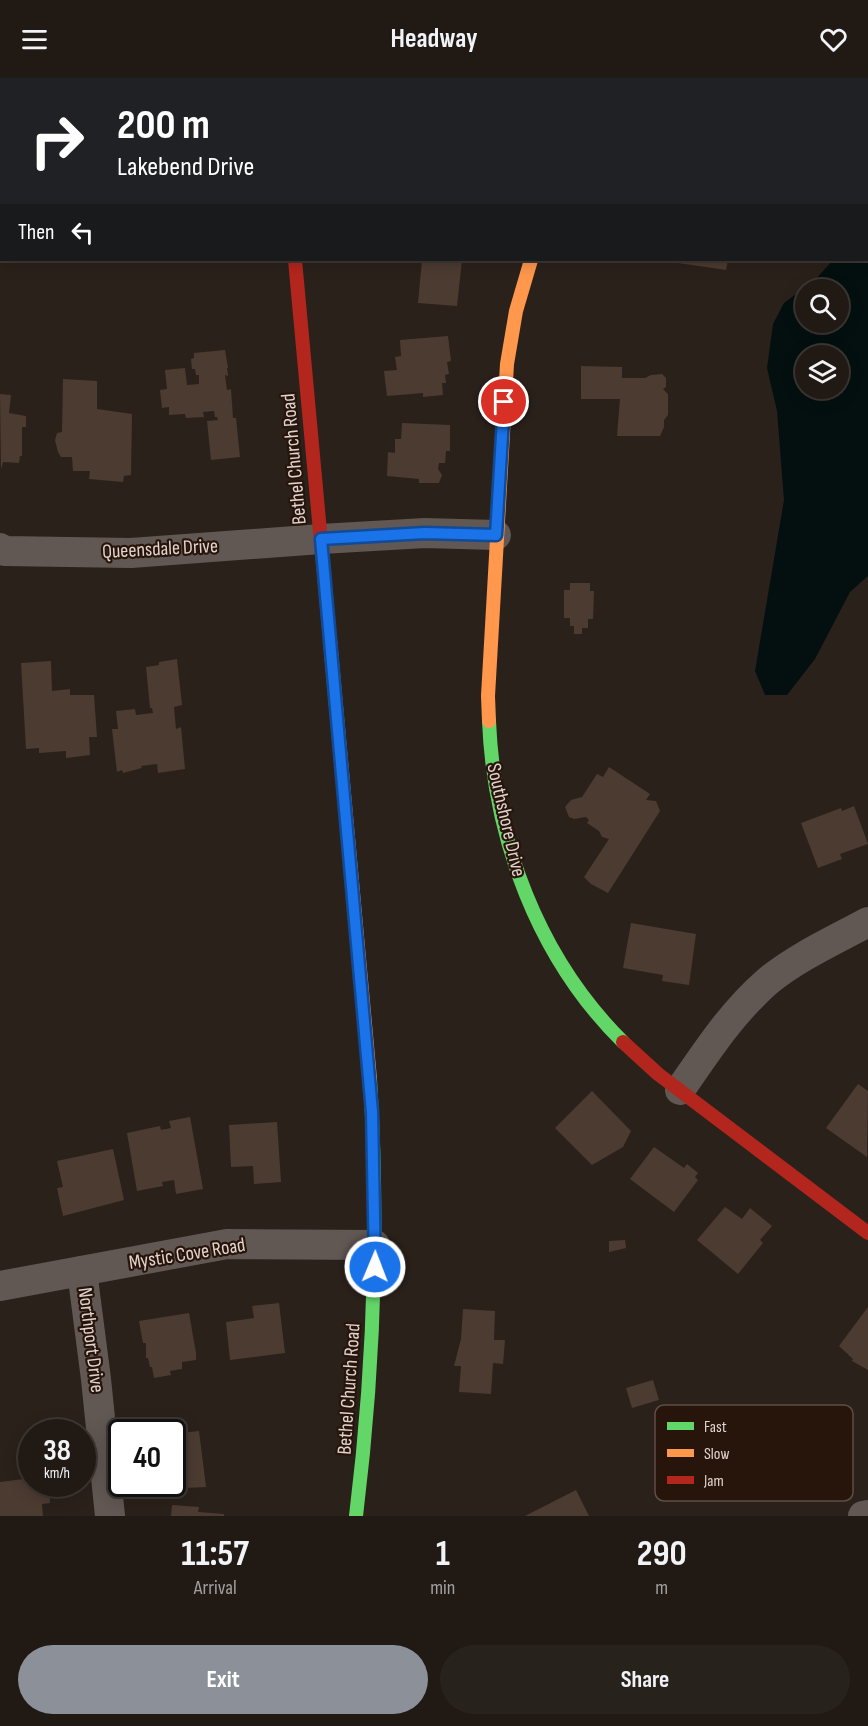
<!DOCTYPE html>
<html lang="en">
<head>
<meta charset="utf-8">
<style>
	:root { --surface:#201914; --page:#28221d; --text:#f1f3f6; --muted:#a2a0a0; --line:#3d3834; --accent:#8c9099 }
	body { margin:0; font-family:"Sofia Sans Condensed",sans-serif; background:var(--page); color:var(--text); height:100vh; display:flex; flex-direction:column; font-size:22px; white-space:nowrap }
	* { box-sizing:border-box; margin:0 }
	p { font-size:20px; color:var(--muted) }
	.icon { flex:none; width:33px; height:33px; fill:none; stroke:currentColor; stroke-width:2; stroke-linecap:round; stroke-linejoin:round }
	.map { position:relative; height:1438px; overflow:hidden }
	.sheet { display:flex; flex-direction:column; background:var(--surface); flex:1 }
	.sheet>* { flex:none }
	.hud { position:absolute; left:0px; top:0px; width:868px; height:183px; box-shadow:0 3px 15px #0003,0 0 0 2px var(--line); background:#202124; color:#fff; overflow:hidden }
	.fabs { position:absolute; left:795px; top:201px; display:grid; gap:12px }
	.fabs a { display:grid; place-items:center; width:54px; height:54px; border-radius:50%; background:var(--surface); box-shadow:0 3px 15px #0003,0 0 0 2px var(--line); font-size:30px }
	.speed { position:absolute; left:18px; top:1341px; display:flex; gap:12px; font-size:30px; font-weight:700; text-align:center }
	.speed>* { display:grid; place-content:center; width:78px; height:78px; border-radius:50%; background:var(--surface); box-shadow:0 3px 15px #0003,0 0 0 2px var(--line); line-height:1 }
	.speed small { font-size:15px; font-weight:400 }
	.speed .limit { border:3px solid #111; border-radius:9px; background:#fff; color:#111 }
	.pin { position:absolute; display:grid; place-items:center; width:51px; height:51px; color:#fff; margin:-26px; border:3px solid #fff; border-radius:50%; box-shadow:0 2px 6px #0007 }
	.me { position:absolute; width:66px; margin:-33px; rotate:1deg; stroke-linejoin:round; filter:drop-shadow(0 0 4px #0008) }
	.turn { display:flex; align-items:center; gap:21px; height:126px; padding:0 18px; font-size:27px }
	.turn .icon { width:78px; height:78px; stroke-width:2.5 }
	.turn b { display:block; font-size:42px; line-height:51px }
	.then { display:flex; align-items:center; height:57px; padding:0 18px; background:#0003; gap:12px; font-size:22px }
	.eta { display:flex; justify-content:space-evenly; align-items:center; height:102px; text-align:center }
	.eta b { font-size:36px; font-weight:700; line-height:42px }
	.action { display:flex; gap:12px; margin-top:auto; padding:12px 18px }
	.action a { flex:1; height:69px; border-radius:36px; background:var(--accent); color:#fff; font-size:24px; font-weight:700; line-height:69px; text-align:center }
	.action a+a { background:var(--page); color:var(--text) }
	header { display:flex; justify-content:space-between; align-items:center; height:78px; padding:0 18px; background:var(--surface); font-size:27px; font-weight:700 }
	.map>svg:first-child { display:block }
	.water { fill:#04100f; fill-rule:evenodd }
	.building { fill:#4c3b31 }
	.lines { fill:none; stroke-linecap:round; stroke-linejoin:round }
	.street { stroke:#615854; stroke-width:30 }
	.fast { stroke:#63d668; stroke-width:14 }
	.slow { stroke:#ff974d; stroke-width:14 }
	.jam { stroke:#b3261e; stroke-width:14 }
	.route-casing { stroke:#114b97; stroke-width:15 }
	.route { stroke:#1a73e8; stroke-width:10 }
	.labels { text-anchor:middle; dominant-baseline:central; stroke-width:4.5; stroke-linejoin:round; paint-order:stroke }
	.street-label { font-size:20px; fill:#e1d4ce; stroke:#27150c }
	.key { fill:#27150c; stroke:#5f4e46; stroke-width:1.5 }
	.key-label { font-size:16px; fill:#e1d4ce }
</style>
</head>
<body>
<header><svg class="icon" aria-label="menu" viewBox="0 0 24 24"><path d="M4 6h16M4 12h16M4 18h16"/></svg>Headway<svg class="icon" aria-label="heart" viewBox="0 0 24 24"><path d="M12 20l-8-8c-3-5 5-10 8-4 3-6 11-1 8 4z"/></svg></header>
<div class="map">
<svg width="868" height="1438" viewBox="0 0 868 1438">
	<rect width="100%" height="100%" fill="#2b211b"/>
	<path class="water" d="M 868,143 L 868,498 L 850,514 L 815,581 L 787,617 L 765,617 L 755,593 L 784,422 L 777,333 L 767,290 L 773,246 L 784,225 L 815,202 L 833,182 L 867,182 ZM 806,212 L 838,212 L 838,244 L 806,244 ZM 806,278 L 838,278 L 838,310 L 806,310 Z"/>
	<g class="building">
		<path d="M 422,182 L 462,182 L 457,228 L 418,225 Z"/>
		<path d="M 679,182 L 728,182 L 726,192 L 678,185 Z"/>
		<path d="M 448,258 L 451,283 L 447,284 L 449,296 L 445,297 L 446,305 L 442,305 L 443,317 L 423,319 L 423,315 L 387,318 L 384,293 L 397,292 L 395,279 L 401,278 L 400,262 Z"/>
		<path d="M 225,272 L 228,290 L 227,290 L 228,298 L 225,297 L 227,312 L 231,311 L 233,340 L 236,340 L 240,379 L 211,382 L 207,343 L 218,342 L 217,339 L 215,339 L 214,333 L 203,334 L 204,339 L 186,340 L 185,336 L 169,337 L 169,329 L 162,330 L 160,312 L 167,311 L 165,292 L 185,290 L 187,307 L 199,306 L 199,297 L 196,297 L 195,291 L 192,291 L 191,281 L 194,280 L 194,275 Z"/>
		<path d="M 581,288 L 622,289 L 622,300 L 645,300 L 651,297 L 662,296 L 666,300 L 666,309 L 663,311 L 668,316 L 668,337 L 664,342 L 664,349 L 660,358 L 617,358 L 620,321 L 581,321 Z"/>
		<path d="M 63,301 L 97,303 L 97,331 L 132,336 L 131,397 L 124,398 L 123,404 L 89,401 L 90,393 L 73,393 L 72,379 L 61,379 L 58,374 L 55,362 L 57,355 L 62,354 Z"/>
		<path d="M 0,316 L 11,317 L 9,335 L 26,338 L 26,349 L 22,349 L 22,378 L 20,378 L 19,385 L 3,384 L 1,392 Z"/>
		<path d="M 402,345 L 450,347 L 450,373 L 446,373 L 445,385 L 439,385 L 438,391 L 442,397 L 439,405 L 419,405 L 419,401 L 387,398 L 388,374 L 395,375 L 395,361 L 401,361 Z"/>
		<path d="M 570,505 L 590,505 L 590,513 L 594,513 L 593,541 L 588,541 L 588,550 L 582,550 L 582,556 L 574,556 L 574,548 L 570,548 L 570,540 L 564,540 L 564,512 L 570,512 Z"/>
		<path d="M 177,581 L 182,627 L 174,629 L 176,651 L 181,649 L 185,691 L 158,695 L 157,686 L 141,688 L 142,690 L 123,695 L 122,692 L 117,694 L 112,651 L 118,651 L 116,633 L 135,631 L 136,637 L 153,635 L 152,630 L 150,630 L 146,589 L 159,587 L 159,584 Z"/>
		<path d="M 51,583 L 52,613 L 70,611 L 70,617 L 94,617 L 97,659 L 89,659 L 90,677 L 66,680 L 66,673 L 39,675 L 39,670 L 26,671 L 21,585 Z"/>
		<path d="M 609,689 L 650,716 L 646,722 L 656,723 L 660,733 L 608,815 L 591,806 L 584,799 L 609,761 L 602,759 L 599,753 L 587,745 L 589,742 L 586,739 L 574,741 L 569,739 L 565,729 L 571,722 L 582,719 L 597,696 L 603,699 Z"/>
		<path d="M 854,728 L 868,766 L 840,776 L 842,781 L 818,790 L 801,745 L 841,730 L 842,733 Z"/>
		<path d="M 631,845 L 696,856 L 689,907 L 662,903 L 663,897 L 623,890 Z"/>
		<path d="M 858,1006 L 868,1013 L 867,1079 L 826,1050 Z"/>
		<path d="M 592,1013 L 631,1053 L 623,1069 L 592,1087 L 555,1050 Z"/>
		<path d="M 190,1039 L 203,1111 L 176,1116 L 174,1102 L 162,1104 L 163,1108 L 137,1113 L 127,1055 L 160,1048 L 161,1052 L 171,1050 L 169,1043 Z"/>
		<path d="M 277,1044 L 281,1104 L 254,1106 L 253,1088 L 231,1089 L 229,1047 Z"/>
		<path d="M 654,1069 L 684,1090 L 687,1086 L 698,1095 L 695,1099 L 698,1102 L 674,1134 L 630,1101 Z"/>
		<path d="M 113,1071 L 124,1122 L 63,1138 L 57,1110 L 63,1109 L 57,1083 Z"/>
		<path d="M 725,1129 L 742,1141 L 750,1130 L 772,1148 L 760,1162 L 763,1165 L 738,1196 L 697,1162 Z"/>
		<path d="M 625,1162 L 626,1170 L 609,1174 L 609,1163 Z"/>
		<path d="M 279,1225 L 285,1275 L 230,1282 L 226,1244 L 254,1240 L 252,1228 Z"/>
		<path d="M 868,1229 L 868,1292 L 852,1283 L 853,1281 L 839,1268 Z"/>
		<path d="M 463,1231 L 495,1233 L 494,1262 L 505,1262 L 503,1286 L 493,1285 L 491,1316 L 459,1314 L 461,1288 L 454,1288 L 461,1261 Z"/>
		<path d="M 189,1235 L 196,1275 L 196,1282 L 182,1284 L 182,1291 L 170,1293 L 171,1297 L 154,1300 L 152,1289 L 150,1289 L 148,1280 L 146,1280 L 146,1265 L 143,1265 L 139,1243 Z"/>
		<path d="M 653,1302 L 659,1322 L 632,1330 L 626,1310 Z"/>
		<path d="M 199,1353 L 206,1409 L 164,1411 L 163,1406 L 172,1406 L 172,1356 Z"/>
		<path d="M 32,1400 L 32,1406 L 49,1406 L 50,1425 L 42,1426 L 43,1438 L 0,1438 L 0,1404 Z"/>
		<path d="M 576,1412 L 589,1438 L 525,1438 Z"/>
		<path d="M 172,1427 L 199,1429 L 198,1434 L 224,1436 L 224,1438 L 171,1438 Z"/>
	</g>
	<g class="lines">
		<g class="street">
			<path d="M 647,2 L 648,0"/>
			<path d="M 0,470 L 5,473 L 131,475 L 321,461 L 425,455 L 496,457"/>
			<path d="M 680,1012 C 707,973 732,934 768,903 C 797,879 835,862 868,844"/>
			<path d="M 82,1193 L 96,1301 L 110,1438"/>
			<path d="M 0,1208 L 227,1166 L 375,1167"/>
			<path d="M 863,1438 L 868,1437"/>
		</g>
		<g class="fast">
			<path d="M 489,643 C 494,761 538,880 623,964"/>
			<path d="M 356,1438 C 374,1293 379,1148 370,1001"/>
		</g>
		<g class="slow">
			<path d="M 277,0 L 277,2"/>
			<path d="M 330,562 L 370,1001"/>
			<path d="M 489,643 L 488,618 L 507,286 L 516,233 L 531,182"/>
		</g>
		<g class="jam">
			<path d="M 295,182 L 330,562"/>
			<path d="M 623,964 L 658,996 L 868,1155"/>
		</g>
	</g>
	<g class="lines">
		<g class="route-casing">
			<path id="route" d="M 375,1189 L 372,1034 L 321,461 L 425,455 L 496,457 L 504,324"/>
		</g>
		<use href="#route" class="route"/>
	</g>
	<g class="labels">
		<g class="street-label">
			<text transform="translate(294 381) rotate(-95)">Bethel Church Road</text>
			<text transform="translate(160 471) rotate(-3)">Queensdale Drive</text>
			<text transform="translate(506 742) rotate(77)">Southshore Drive</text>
			<text transform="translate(187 1176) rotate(-9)">Mystic Cove Road</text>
			<text transform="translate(91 1262) rotate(83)">Northport Drive</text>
			<text transform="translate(349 1311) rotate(-86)">Bethel Church Road</text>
		</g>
	</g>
	<rect x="655" y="1327" width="198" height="96" rx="9" class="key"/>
	<rect x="667" y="1344" width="27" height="8" fill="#63d668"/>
	<rect x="667" y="1371" width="27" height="8" fill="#ff974d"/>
	<rect x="667" y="1398" width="27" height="8" fill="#b3261e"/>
	<g class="key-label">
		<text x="704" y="1354">Fast</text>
		<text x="704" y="1381">Slow</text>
		<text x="704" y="1408">Jam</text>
	</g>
</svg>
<div class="fabs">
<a><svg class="icon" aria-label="search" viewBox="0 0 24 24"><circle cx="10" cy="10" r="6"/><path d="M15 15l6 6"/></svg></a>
<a><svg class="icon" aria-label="layers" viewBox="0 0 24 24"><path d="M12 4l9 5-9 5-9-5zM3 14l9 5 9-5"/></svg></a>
</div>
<div class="speed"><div>38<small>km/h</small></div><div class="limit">40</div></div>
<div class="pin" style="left:504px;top:324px;background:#d93025"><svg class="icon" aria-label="arrive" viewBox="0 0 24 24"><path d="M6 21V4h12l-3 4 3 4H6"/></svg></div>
<svg class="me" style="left:375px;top:1189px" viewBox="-20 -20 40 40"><circle r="17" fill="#1a73e8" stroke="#fff" stroke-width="3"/><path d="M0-11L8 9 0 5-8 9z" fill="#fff"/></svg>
<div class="hud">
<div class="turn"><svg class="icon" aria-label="right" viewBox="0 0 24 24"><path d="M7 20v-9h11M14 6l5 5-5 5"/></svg><div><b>200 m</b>Lakebend Drive</div></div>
<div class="then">Then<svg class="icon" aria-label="left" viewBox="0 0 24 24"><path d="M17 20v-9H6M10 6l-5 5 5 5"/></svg></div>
</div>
</div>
<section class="sheet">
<div class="eta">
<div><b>11:57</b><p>Arrival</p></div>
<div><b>1</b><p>min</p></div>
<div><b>290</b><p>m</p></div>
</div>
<div class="action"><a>Exit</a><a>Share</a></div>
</section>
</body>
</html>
